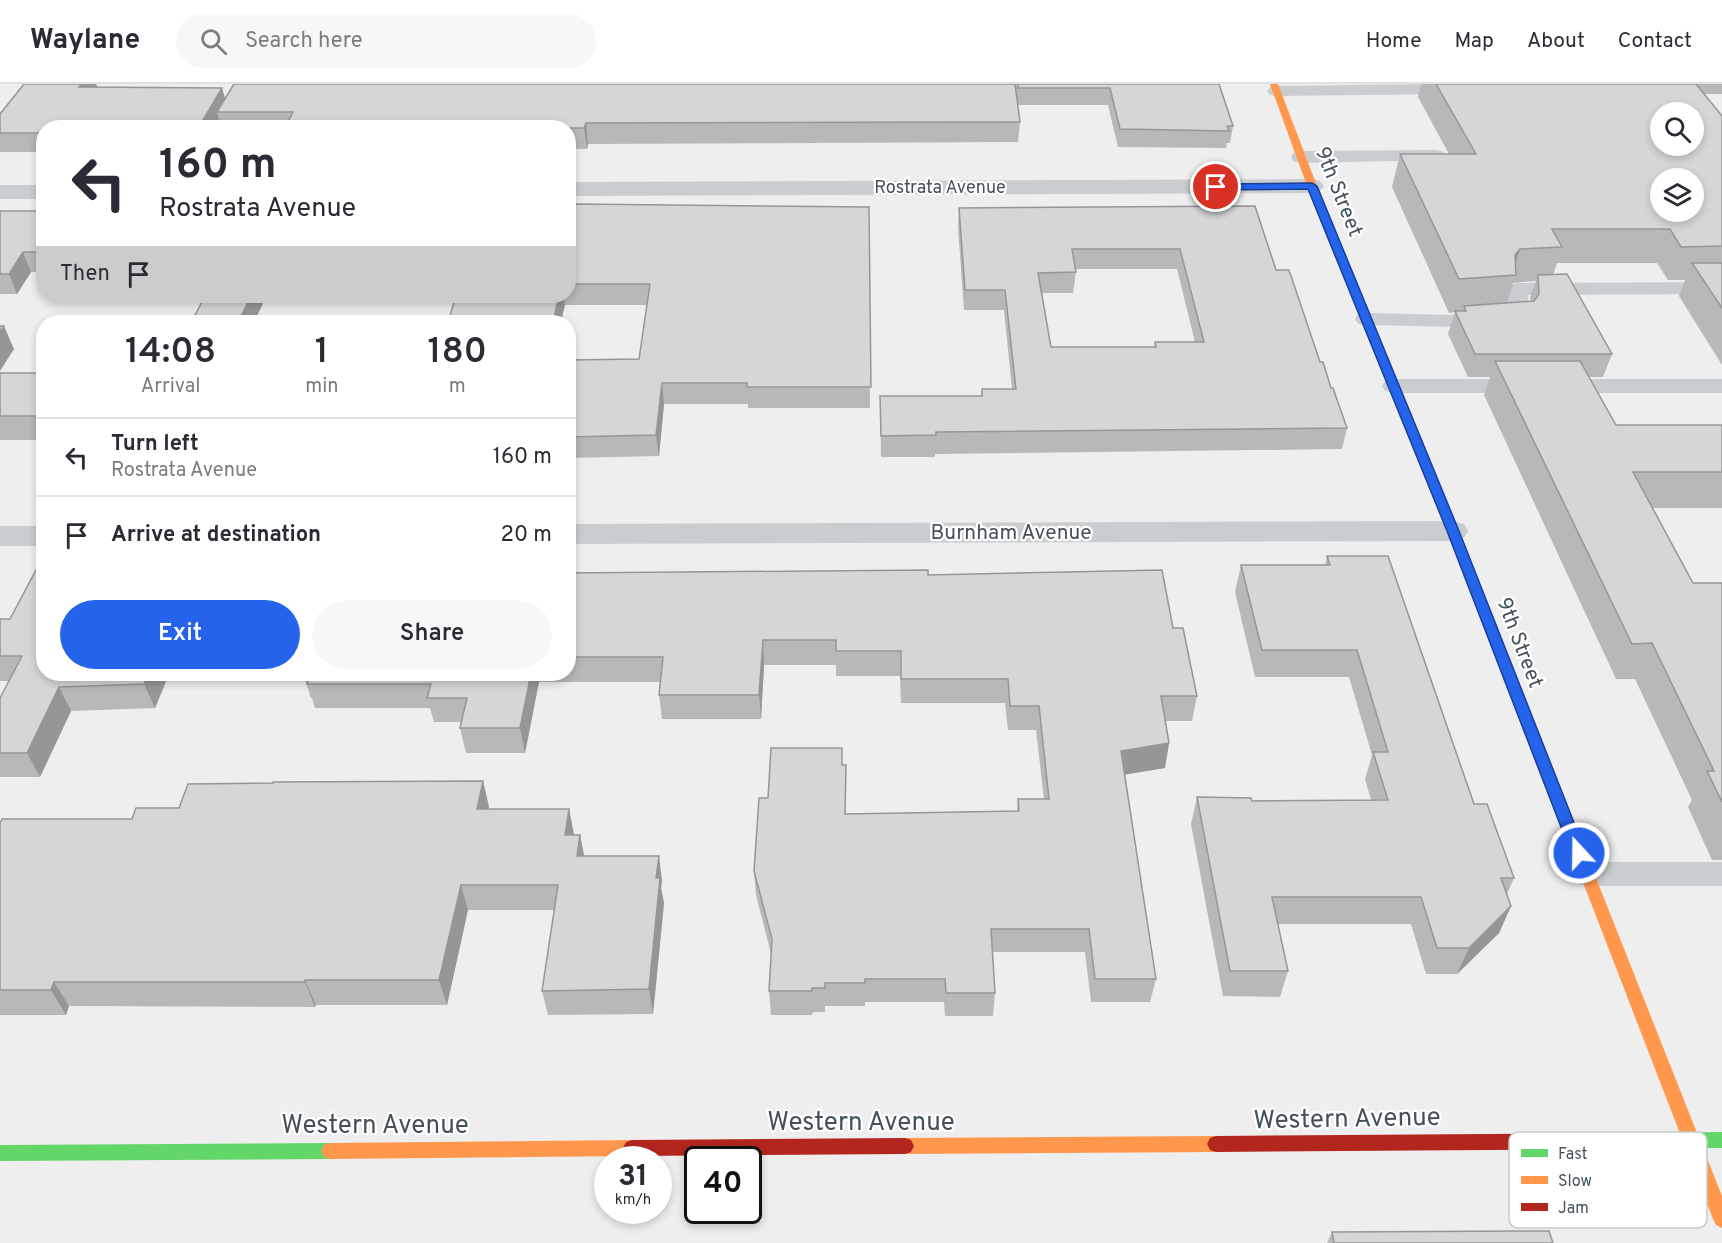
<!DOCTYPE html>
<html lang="en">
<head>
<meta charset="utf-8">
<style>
	:root { --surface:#fff; --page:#f7f7f7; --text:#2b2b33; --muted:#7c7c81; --line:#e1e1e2; --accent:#2563eb }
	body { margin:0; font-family:Overpass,sans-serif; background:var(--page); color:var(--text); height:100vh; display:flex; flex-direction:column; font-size:22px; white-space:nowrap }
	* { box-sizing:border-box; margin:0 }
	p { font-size:20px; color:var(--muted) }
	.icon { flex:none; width:33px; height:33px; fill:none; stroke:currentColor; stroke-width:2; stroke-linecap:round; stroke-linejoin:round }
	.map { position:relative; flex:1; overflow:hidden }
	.drawer { position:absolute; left:36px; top:231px; width:540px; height:366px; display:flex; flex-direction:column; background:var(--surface); border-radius:24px; box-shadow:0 3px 9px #0003 }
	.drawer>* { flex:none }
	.banner { position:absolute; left:36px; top:36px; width:540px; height:183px; border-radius:24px; box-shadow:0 3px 9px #0003; background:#fff; color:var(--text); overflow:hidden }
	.fabs { position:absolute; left:1650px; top:18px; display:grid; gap:12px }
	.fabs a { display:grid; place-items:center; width:54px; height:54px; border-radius:50%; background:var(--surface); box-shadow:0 3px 9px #0003; font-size:30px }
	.speed { position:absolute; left:594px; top:1062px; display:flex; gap:12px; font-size:30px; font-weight:700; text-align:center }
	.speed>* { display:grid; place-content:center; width:78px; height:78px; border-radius:50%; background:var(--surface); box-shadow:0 3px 9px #0003; line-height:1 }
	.speed small { font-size:15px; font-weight:400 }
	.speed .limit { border:3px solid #111; border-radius:9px; background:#fff; color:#111 }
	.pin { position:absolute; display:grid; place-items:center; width:51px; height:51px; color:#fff; margin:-26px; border:3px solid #fff; border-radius:50%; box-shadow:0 2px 6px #0007 }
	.me { position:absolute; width:66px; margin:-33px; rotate:339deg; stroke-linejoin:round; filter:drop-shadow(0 0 4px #0008) }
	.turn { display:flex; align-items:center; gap:21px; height:126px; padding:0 24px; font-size:27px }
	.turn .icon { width:78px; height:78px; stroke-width:2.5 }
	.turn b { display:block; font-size:42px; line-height:51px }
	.then { display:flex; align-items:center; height:57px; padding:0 24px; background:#0003; gap:12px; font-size:22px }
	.eta { display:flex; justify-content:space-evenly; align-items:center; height:102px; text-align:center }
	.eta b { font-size:36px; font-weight:600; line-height:42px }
	.action { display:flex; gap:12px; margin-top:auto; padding:12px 24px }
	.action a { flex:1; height:69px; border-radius:36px; background:var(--accent); color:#fff; font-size:24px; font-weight:600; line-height:69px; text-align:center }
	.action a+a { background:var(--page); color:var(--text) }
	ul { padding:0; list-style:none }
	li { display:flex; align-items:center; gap:18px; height:78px; padding:0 24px; border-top:2px solid var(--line) }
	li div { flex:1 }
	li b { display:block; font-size:22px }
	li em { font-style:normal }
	header { display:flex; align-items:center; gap:36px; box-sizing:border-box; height:84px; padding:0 30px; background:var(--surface); border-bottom:2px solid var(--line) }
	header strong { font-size:28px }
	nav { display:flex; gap:33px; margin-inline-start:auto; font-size:21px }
	.search { width:420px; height:54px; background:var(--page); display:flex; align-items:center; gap:15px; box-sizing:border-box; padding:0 21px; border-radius:33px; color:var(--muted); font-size:22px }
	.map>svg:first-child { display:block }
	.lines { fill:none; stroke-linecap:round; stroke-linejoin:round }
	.lane { fill:#cacdcf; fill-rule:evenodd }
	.street { fill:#cacdcf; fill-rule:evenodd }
	.fast { fill:#63d668; fill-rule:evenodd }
	.slow { fill:#ff974d; fill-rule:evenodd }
	.jam { fill:#b3261e; fill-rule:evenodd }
	.wall { fill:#b8b8ba; fill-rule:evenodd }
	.shaded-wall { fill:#969697 }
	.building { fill:#d6d6d8; stroke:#969697; stroke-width:1.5; fill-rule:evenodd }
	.route { fill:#2563eb; stroke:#184099; stroke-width:1.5 }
	.labels { text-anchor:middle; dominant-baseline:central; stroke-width:4.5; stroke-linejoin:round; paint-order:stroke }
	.far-street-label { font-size:18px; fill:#45515a; stroke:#fff }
	.street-label { font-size:21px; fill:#45515a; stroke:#fff }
	.near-street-label { font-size:26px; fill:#45515a; stroke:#fff }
	.key { fill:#fff; stroke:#c7cbce; stroke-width:1.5 }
	.key-label { font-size:16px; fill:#45515a }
</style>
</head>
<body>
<header>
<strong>Waylane</strong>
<div class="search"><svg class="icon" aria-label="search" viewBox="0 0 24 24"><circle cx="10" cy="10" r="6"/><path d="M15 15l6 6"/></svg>Search here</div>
<nav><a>Home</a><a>Map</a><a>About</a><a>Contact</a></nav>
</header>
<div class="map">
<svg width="1722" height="1159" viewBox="0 0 1722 1159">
	<rect width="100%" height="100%" fill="#efeeee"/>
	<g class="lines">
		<g class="lane">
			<path d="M 1430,0 L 1456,0 L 1464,5 L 1461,9 L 1455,10 L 1276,12 L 1270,11 L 1267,7 L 1270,3 L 1276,2 Z"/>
			<path d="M 1437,66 L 1444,68 L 1446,72 L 1444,76 L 1300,79 L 1293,77 L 1291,73 L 1293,69 L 1300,67 Z"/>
			<path d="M 1722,198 L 1722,210 L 1528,211 L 1529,233 L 1526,238 L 1518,239 L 1460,243 L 1366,241 L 1358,240 L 1355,235 L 1358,230 L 1366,229 L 1460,231 L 1507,227 L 1507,205 L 1510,201 L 1517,199 Z"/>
			<path d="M 1393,295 L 1722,295 L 1722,309 L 1393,309 L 1385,307 L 1382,302 L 1385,297 Z"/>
			<path d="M 1587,778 L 1722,778 L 1722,802 L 1587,802 L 1576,799 L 1572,790 L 1576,781 Z"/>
		</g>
		<g class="street">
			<path d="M 1312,95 L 1320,97 L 1324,102 L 1320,107 L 1312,109 L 568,112 L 568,98 Z"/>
			<rect x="0" y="101" width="44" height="14"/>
			<path d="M 1453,437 L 1464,440 L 1468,447 L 1464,454 L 1453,457 L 568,460 L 568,440 Z"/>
			<rect x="0" y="442" width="44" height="20"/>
		</g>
		<g class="fast">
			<path d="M 1378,261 L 1383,264 L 1459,447 L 1571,731 L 1569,735 L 1559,735 L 1557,731 L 1447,447 L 1373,264 Z"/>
			<path d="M 1722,1048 L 1722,1064 L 1608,1065 L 1602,1063 L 1599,1057 L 1602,1051 L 1608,1049 Z"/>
			<path d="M 330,1059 L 336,1061 L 339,1067 L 336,1073 L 330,1075 L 0,1077 L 0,1061 Z"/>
		</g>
		<g class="slow">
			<path d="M 1270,0 L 1278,0 L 1317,102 L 1383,264 L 1382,266 L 1374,266 L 1373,264 L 1307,102 Z"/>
			<path d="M 1564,725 L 1569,727 L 1571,731 L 1722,1112 L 1722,1144 L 1716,1141 L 1713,1135 L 1557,731 L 1559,727 Z"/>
			<path d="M 1216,1052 L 1222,1054 L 1225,1060 L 1222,1066 L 1216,1068 L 905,1070 L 899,1068 L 896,1062 L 899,1056 L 905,1054 Z"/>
			<path d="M 632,1056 L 638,1058 L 641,1064 L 638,1070 L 632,1072 L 330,1075 L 324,1073 L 321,1067 L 324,1061 L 330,1059 Z"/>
		</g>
		<g class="jam">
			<path d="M 1608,1049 L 1614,1051 L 1617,1057 L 1614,1063 L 1608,1065 L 1216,1068 L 1210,1066 L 1207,1060 L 1210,1054 L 1216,1052 Z"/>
			<path d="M 905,1054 L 911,1056 L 914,1062 L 911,1068 L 905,1070 L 632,1072 L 626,1070 L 623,1064 L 626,1058 L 632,1056 Z"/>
		</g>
	</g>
	<g class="wall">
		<path d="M 24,0 L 96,0 L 97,3 L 222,4 L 225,14 L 234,0 L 1219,0 L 1233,42 L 1230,59 L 1227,59 L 1226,64 L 1118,63 L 1108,21 L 1018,21 L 1020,38 L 1018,58 L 588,60 L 587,65 L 568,65 L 568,44 L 221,44 L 219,37 L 215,44 L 44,44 L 44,68 L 0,68 L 0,30 Z"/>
		<path d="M 1421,0 L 1722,0 L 1722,10 L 1704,10 L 1722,32 L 1722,281 L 1679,212 L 1685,196 L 1668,196 L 1657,179 L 1557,179 L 1553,191 L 1612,270 L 1603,293 L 1589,293 L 1616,341 L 1722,341 L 1722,424 L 1652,424 L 1693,499 L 1722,499 L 1722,776 L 1712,776 L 1688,723 L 1692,716 L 1635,595 L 1616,595 L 1484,311 L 1490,293 L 1468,293 L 1448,250 L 1455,228 L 1449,229 L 1392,103 L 1400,70 L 1449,70 L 1418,13 ZM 1536,197 L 1530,213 L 1531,218 L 1507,219 L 1513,199 Z"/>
		<path d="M 1255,122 L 1276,186 L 1331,304 L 1347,344 L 1342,365 L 935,370 L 935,373 L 881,373 L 880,312 L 981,312 L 982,305 L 1012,305 L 1004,226 L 964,226 L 958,144 L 959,124 ZM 1075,185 L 1177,185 L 1195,258 L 1155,258 L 1154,263 L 1051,263 L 1042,209 L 1073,209 L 1076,188 Z"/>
		<path d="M 869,123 L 870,324 L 748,324 L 748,320 L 664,320 L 659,372 L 568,374 L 568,276 L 639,275 L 647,221 L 565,221 L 446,214 L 445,212 L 568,212 L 568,125 Z"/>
		<path d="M 0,127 L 44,127 L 44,188 L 31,188 L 17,210 L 0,210 Z"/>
		<path d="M 205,212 L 431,212 L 266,213 L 254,238 L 188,238 L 192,237 Z"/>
		<rect x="0" y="289" width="44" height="67"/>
		<path d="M 1327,472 L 1474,720 L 1514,794 L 1507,810 L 1511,822 L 1499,849 L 1457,890 L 1426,890 L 1411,840 L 1277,840 L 1288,887 L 1280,913 L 1223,912 L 1191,740 L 1197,713 L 1252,717 L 1371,716 L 1365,695 L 1372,671 L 1349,593 L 1255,593 L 1235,508 L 1241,481 L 1325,481 Z"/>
		<path d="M 568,489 L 928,491 L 1173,544 L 1197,612 L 1192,637 L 1165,637 L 1169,659 L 1165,684 L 1125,690 L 1156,895 L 1150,918 L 1091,918 L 1085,868 L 992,868 L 995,909 L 993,932 L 945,932 L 944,918 L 865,918 L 865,922 L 825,922 L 825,928 L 813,928 L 812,931 L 771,931 L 769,907 L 771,870 L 756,811 L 754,787 L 768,714 L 843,681 L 846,730 L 1017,727 L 1018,715 L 1044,715 L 1036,646 L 1008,646 L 1005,619 L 901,619 L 900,592 L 836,592 L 836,581 L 764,581 L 761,635 L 662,635 L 659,611 L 660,598 L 539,598 L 525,669 L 466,669 L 460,644 L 461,638 L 434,638 L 430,624 L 315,624 L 312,614 L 311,614 L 303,590 L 568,590 Z"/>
		<path d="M 0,535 L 169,590 L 155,624 L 71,627 L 40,693 L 0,693 L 0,614 L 9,597 L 0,597 Z"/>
		<path d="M 483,697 L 489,723 L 489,725 L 569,725 L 574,751 L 580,751 L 584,772 L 662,797 L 661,804 L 664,819 L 653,930 L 548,931 L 542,907 L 554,826 L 468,826 L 447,921 L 316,921 L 315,923 L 69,922 L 66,931 L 0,931 L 0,740 L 132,735 L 179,724 Z"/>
		<path d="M 1332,1148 L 1553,1159 L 1327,1159 Z"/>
	</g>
	<g class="shaded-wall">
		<path d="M 81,0 L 96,0 L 98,4 L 79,3 Z"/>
		<path d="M 222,4 L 227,22 L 217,28 L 219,37 L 215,44 L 201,44 L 200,41 Z"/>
		<path d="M 586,39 L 588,60 L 587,65 L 584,44 Z"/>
		<path d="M 1520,165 L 1512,191 L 1515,171 Z"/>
		<path d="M 23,168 L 31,188 L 17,210 L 9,190 Z"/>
		<path d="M 251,212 L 265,212 L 266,213 L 254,238 L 238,238 Z"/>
		<path d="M 559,212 L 563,212 L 565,221 L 561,238 L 553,238 Z"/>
		<path d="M 4,242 L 14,265 L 0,287 L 0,249 Z"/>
		<path d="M 662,299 L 664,320 L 659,372 L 656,351 Z"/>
		<path d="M 763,556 L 764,581 L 761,635 L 759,611 Z"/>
		<path d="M 148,590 L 169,590 L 155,624 L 144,600 Z"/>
		<path d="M 531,590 L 537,590 L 539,598 L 525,669 L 520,644 Z"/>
		<path d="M 59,603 L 71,627 L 40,693 L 27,669 Z"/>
		<path d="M 1169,659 L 1165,684 L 1117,692 L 1121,667 Z"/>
		<path d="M 483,697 L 489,723 L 483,751 L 477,725 Z"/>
		<path d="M 569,725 L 574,751 L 565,751 Z"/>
		<path d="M 580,751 L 585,776 L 577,772 Z"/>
		<path d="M 659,772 L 662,797 L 661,804 L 664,819 L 653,930 L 649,905 L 656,794 Z"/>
		<path d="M 461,801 L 468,826 L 447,921 L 439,896 Z"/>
		<path d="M 1511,822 L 1499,849 L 1457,890 L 1469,864 Z"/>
		<path d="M 305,896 L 316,921 L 315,923 L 305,898 Z"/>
		<path d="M 54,898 L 69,922 L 66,931 L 51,906 Z"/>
	</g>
	<g class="building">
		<path d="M 24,0 L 81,0 L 79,3 L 222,4 L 200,41 L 114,41 L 112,44 L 44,44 L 44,49 L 0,49 L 0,30 Z"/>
		<path d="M 234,0 L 1015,0 L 1020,38 L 586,39 L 584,44 L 537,44 L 539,37 L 454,37 L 453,39 L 288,38 L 293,28 L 217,28 Z"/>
		<path d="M 1018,0 L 1219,0 L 1233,42 L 1227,42 L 1229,47 L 1120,45 L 1110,4 L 1018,4 Z"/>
		<path d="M 1436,0 L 1696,0 L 1722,32 L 1722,162 L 1681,163 L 1670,145 L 1552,145 L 1562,163 L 1520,165 L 1515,171 L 1516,191 L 1459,195 L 1400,70 L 1476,70 ZM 1660,28 L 1694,28 L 1694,62 L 1660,62 ZM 1660,94 L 1694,94 L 1694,128 L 1660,128 Z"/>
		<path d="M 576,120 L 869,123 L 871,303 L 747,303 L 747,299 L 662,299 L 656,351 L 568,353 L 568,276 L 639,275 L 650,200 L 568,200 L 568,125 L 575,125 Z"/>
		<path d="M 1255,122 L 1276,186 L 1289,186 L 1320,278 L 1323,278 L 1331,304 L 1333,304 L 1347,344 L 936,348 L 936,351 L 881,352 L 880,312 L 982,312 L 982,305 L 1016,305 L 1005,206 L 965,206 L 959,124 ZM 1072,165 L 1180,165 L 1204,258 L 1155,258 L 1156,263 L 1051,263 L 1038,189 L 1076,188 Z"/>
		<path d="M 0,127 L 44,127 L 44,168 L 23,168 L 9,190 L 0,190 Z"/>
		<path d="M 1692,179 L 1722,179 L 1722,224 Z"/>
		<path d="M 1567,190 L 1612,270 L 1475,270 L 1455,227 L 1466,227 L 1464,222 L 1534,217 L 1539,210 L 1538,191 Z"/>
		<path d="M 205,212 L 251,212 L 238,238 L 188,238 L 189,237 L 192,237 Z"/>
		<path d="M 456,212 L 559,212 L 553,238 L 448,238 Z"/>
		<path d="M 0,242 L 4,242 L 0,249 Z"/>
		<path d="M 1495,277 L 1580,277 L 1616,341 L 1722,341 L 1722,388 L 1633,388 L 1693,499 L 1722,499 L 1722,718 L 1707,687 L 1714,687 L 1652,559 L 1632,560 Z"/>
		<rect x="0" y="289" width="44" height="43"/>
		<path d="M 1327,472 L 1388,472 L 1474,720 L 1487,720 L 1514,794 L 1501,794 L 1511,822 L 1469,864 L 1437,864 L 1421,813 L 1272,813 L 1288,887 L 1230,887 L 1197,713 L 1251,714 L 1252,717 L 1388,716 L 1373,668 L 1388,668 L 1357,566 L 1262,566 L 1241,481 L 1330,481 Z"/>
		<path d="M 36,486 L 44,486 L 44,590 L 148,590 L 144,600 L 59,603 L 27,669 L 0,669 L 0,614 L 22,572 L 0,572 L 0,535 L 10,535 Z"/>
		<path d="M 928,486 L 928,491 L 1162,486 L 1173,544 L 1183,544 L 1197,612 L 1161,612 L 1169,659 L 1121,667 L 1156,895 L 1095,895 L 1089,845 L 991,845 L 995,909 L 946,909 L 945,895 L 865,895 L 865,899 L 825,899 L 825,904 L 812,904 L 812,907 L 769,907 L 772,855 L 754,787 L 759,714 L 768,714 L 771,664 L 842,664 L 842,681 L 846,681 L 845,730 L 1019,727 L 1018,715 L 1049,715 L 1039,622 L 1010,622 L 1008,595 L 901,595 L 901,567 L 836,567 L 836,556 L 763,556 L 759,611 L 659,611 L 663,573 L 568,573 L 568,489 Z"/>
		<path d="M 303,590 L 531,590 L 520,644 L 460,644 L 467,614 L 427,614 L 431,600 L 307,600 L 310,590 Z"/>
		<path d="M 483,697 L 477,725 L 569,725 L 565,751 L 580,751 L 577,772 L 659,772 L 656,794 L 660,794 L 649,905 L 542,907 L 558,801 L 461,801 L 439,896 L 305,896 L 305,898 L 54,898 L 51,906 L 0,906 L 0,740 L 2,735 L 132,735 L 136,724 L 179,724 L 188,700 L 273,699 L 273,698 Z"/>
		<path d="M 1549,1147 L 1553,1159 L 1334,1159 L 1332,1148 Z"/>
	</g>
	<path class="route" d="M 1312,99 L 1317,102 L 1459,447 L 1586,769 L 1584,773 L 1573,773 L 1571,769 L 1447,447 L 1308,105 L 1216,106 L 1211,103 L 1216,100 Z"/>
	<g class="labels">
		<g class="far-street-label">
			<text x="940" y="104">Rostrata Avenue</text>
		</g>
		<g class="street-label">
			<text transform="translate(1338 108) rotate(68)">9th Street</text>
			<text x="1011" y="449">Burnham Avenue</text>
			<text transform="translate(1519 559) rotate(69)">9th Street</text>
		</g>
		<g class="near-street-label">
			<text transform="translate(1347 1036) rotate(-1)">Western Avenue</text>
			<text x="861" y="1039">Western Avenue</text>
			<text x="375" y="1042">Western Avenue</text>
		</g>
	</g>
	<rect x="1509" y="1048" width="198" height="96" rx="9" class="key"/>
	<rect x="1521" y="1065" width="27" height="8" fill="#63d668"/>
	<rect x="1521" y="1092" width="27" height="8" fill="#ff974d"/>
	<rect x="1521" y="1119" width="27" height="8" fill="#b3261e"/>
	<g class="key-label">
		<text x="1558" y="1075">Fast</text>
		<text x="1558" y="1102">Slow</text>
		<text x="1558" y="1129">Jam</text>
	</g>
</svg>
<div class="fabs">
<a><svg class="icon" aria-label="search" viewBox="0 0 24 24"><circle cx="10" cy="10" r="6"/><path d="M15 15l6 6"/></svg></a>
<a><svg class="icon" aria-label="layers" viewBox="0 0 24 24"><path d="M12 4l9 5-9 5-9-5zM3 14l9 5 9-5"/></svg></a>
</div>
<div class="speed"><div>31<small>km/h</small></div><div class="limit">40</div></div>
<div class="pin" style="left:1216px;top:103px;background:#d93025"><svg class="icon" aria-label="arrive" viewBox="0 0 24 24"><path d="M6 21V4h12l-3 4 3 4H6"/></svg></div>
<svg class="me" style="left:1579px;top:769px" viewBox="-20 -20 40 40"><circle r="17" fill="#2563eb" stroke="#fff" stroke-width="3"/><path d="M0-11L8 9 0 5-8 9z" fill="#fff"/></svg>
<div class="banner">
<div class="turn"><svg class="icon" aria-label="left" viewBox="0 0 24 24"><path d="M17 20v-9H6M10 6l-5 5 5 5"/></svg><div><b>160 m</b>Rostrata Avenue</div></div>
<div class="then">Then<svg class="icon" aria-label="arrive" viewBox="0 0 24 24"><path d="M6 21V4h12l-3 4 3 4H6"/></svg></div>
</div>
<section class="drawer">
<div class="eta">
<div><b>14:08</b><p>Arrival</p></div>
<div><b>1</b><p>min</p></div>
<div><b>180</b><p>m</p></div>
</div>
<ul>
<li><svg class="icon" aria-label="left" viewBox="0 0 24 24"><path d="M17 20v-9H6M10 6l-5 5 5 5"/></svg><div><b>Turn left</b><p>Rostrata Avenue</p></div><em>160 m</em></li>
<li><svg class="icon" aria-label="arrive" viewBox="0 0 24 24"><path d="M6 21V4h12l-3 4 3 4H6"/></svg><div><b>Arrive at destination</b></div><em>20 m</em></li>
</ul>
<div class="action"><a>Exit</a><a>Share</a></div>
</section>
</div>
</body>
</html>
